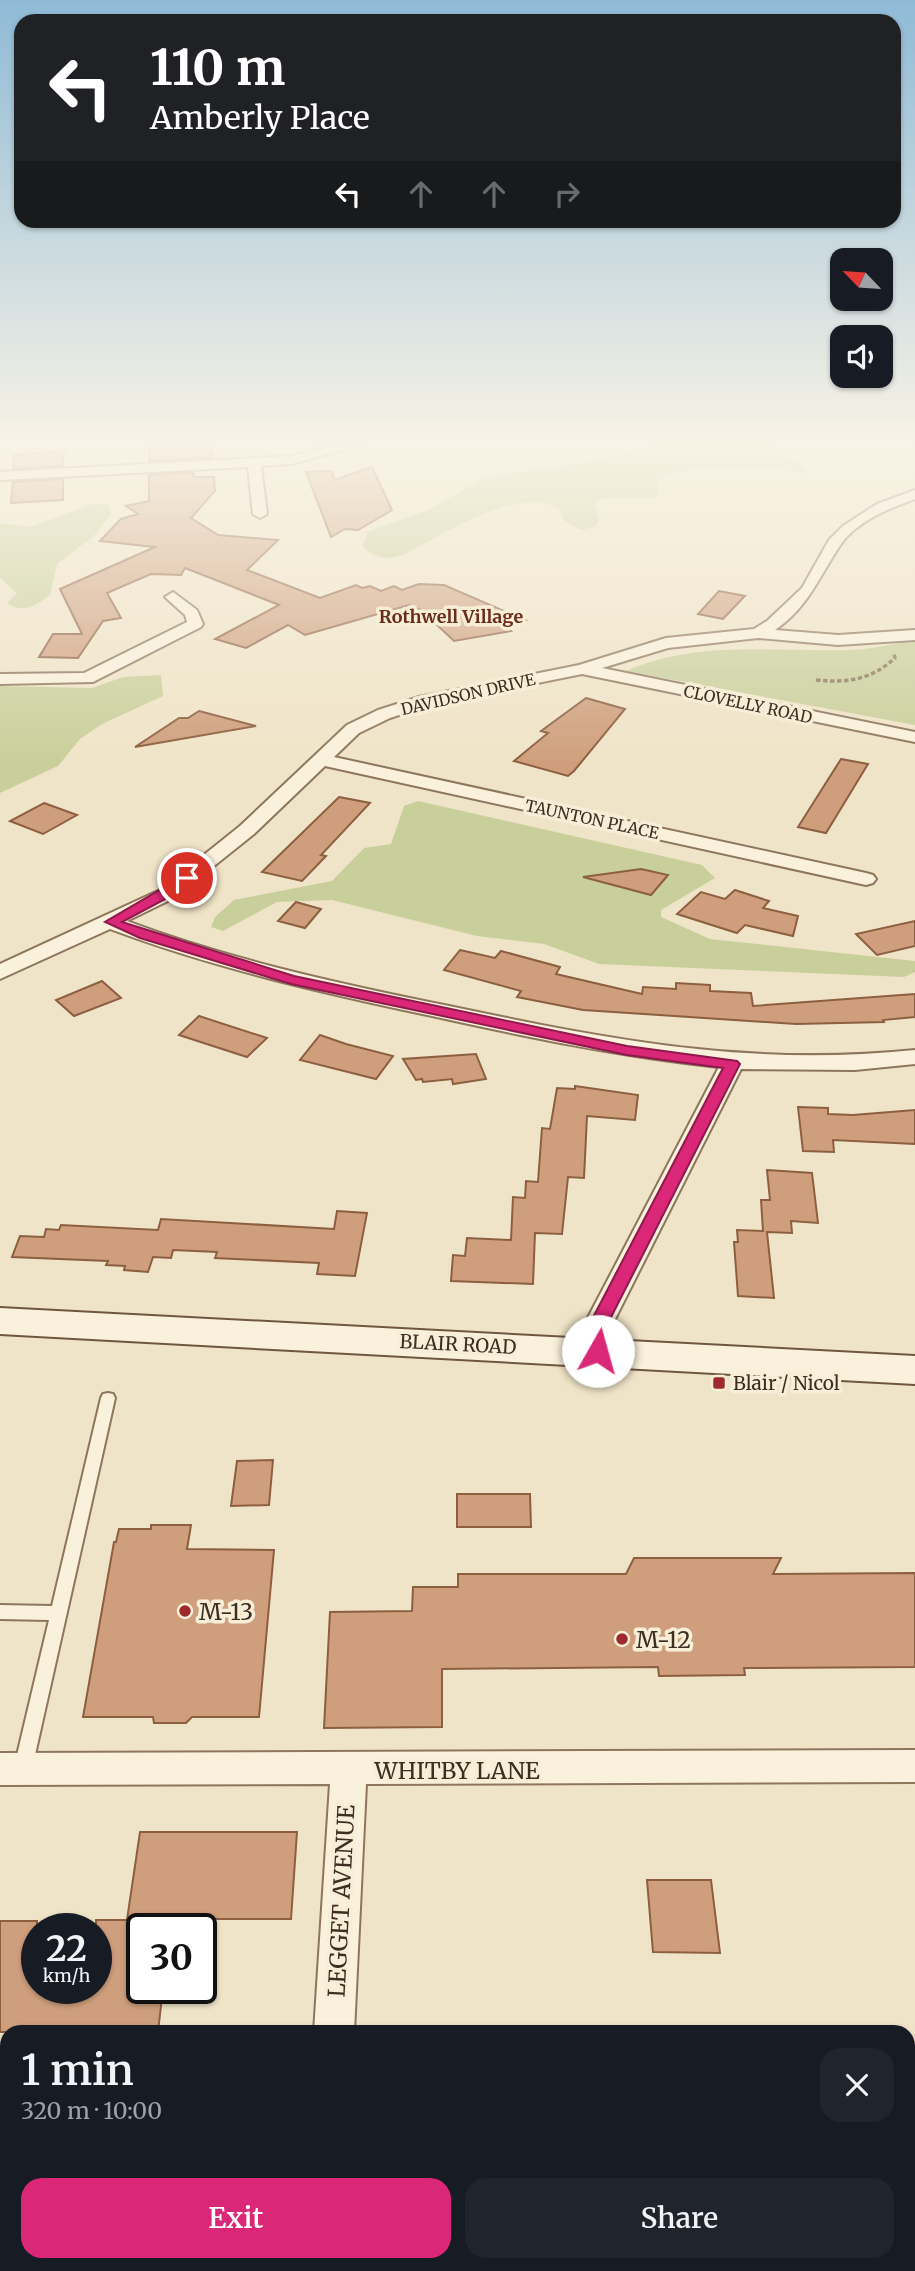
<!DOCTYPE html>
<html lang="en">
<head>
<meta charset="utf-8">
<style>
	:root { --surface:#171b24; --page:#20242c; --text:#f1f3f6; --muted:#9ea1a6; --accent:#db2777 }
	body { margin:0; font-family:Merriweather,serif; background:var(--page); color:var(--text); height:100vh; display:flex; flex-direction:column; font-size:26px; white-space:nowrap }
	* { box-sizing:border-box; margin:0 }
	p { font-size:23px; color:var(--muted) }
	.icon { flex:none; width:38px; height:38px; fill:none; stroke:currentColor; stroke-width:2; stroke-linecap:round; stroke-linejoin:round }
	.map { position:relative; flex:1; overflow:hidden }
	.sheet { position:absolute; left:0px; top:2025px; width:915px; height:247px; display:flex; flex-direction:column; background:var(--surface); border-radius:21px 21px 0 0; box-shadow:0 2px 5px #0004 }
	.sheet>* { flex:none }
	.hud { position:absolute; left:14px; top:14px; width:887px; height:214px; border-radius:21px; box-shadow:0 2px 5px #0004; background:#202124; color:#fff; overflow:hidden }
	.needle { width:46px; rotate:295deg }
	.fabs { position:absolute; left:830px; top:248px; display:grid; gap:14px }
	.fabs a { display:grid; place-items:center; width:63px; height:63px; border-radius:14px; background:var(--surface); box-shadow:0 2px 5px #0004; font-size:35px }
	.speed { position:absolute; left:21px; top:1913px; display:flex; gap:14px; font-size:35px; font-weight:700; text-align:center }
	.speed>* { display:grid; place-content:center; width:91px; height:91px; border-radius:50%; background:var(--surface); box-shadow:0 2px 5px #0004; line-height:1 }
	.speed small { font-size:18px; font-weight:400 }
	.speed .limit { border:4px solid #111; border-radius:10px; background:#fff; color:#111 }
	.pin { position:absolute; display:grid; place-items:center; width:60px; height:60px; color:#fff; margin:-30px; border:4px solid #fff; border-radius:50%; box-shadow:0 2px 7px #0007 }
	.me { position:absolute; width:77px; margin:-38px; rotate:7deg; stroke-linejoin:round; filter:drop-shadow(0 0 5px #0008) }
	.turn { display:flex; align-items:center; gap:24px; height:147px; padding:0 21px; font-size:32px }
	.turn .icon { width:91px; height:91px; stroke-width:2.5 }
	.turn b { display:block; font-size:49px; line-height:60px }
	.lanes { display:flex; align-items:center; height:66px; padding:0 21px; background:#0003; justify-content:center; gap:35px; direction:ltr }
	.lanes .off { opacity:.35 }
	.round { display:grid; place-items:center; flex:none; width:74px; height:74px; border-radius:21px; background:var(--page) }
	.head { display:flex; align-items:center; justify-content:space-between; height:119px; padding:0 21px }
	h1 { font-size:42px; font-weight:600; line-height:52px }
	.cta { display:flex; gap:14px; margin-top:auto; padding:14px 21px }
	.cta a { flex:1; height:80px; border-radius:21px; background:var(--accent); color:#fff; font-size:28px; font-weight:600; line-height:80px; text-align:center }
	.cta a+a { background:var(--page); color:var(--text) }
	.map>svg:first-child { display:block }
	.green { fill:#c9cf9b }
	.building { fill:#cf9f7d; stroke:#8d5f41; stroke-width:2 }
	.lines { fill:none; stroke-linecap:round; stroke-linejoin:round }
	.lane-casing { stroke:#8d765c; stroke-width:4 }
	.street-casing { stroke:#8d765c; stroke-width:4 }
	.secondary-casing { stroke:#6f573f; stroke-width:4 }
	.path-far1 { stroke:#8d765c; stroke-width:3.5; stroke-dasharray:4.5 2.5; stroke-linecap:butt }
	.path { stroke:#8d765c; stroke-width:7; stroke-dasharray:9 5; stroke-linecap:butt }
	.lane { fill:#faf1dc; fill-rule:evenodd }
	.street { fill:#faf1dc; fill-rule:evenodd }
	.secondary { fill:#faf1dc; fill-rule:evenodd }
	.route { fill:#db2777; stroke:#8e194d; stroke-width:2 }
	.poi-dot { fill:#9e2a2b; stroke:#f7eed8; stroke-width:2.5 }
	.labels { text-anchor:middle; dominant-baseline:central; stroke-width:7; stroke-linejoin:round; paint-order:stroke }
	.far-street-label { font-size:16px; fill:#3d2e20; stroke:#f7eed8 }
	.far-neighbourhood-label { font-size:18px; font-weight:bold; fill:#6b2e1e; stroke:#f7eed8 }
	.street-label { font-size:19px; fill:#3d2e20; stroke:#f7eed8 }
	.poi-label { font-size:19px; fill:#3d2e20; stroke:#f7eed8; text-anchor:start }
	.near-poi-label { font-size:23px; fill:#3d2e20; stroke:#f7eed8; text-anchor:start }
	.near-street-label { font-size:23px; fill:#3d2e20; stroke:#f7eed8 }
</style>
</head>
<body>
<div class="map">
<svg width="915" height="2271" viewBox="0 0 915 2271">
	<rect width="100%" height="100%" fill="#f0e4c8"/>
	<g class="green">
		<path d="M 654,445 L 773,445 L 767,453 L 802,463 L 808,469 L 805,473 C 767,466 690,460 657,481 L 658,498 L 600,499 L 595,504 L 599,521 L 595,527 L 581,530 L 563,520 L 559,508 C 514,486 443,535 403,555 C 384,560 375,559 361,545 L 366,540 L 367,532 L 428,510 L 487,477 L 599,460 Z"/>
		<path d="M 93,504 L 108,504 L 111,514 L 95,535 L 57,564 L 50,595 C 35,606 24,614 7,603 L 17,593 L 0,578 L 0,523 L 30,527 Z"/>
		<path d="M 915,640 L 915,725 L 626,671 C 698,640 769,652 845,650 C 869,650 892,644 915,640 Z"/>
		<path d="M 161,675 L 163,696 L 102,724 L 80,739 L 58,766 L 0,793 L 0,686 L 92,688 L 123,677 Z"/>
		<path d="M 418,801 L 702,865 L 715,878 L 661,910 L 661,917 L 710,939 L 915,961 L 915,972 L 904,977 L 599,964 L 544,944 L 477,936 L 332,900 L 277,902 L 223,931 L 211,927 L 215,917 L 234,900 L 332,881 L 364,848 L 391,844 L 404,806 Z"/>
	</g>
	<g class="building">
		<path d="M 149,445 L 212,445 L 213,458 L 149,461 Z"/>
		<path d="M 64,451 L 63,466 L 13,469 L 14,455 Z"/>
		<path d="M 372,467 L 392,510 L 358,530 L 345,529 L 331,537 L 306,472 L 332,471 L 334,480 Z"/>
		<path d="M 193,472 L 194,477 L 214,477 L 215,491 L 191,518 L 218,535 L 278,540 L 247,570 L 320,598 L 356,585 L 362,588 L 370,586 L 381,591 L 394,586 L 402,590 L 419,584 L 444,585 L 525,620 L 504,624 L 511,631 L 454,641 L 421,610 L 409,605 L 305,635 L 288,625 L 246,648 L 215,639 L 279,605 L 185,568 L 181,575 L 151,574 L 107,593 L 121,618 L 103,621 L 78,658 L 39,657 L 53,634 L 82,634 L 60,589 L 155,547 L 100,541 L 121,519 L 138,514 L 126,506 L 149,501 L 149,475 Z"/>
		<path d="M 63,479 L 63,500 L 11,503 L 13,482 Z"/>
		<path d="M 719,591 L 745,596 L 723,619 L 698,614 Z"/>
		<path d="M 586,698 L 625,709 L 574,771 L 568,776 L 514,761 L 548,733 L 541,731 Z"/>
		<path d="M 199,711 L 256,726 L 135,747 L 179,718 L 188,718 Z"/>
		<path d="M 841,759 L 868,764 L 826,833 L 798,827 Z"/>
		<path d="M 339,797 L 370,803 L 321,855 L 326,856 L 302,881 L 262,872 Z"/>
		<path d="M 44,803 L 77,815 L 43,834 L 10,821 Z"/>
		<path d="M 641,869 L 668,875 L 651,895 L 583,877 Z"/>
		<path d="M 735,890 L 769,901 L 763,908 L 798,916 L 793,936 L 745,925 L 737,933 L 677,914 L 701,892 L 725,899 Z"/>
		<path d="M 296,902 L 321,909 L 305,928 L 278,921 Z"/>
		<path d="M 915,921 L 915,946 L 877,955 L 856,934 Z"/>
		<path d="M 460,950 L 495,958 L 501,951 L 560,967 L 556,974 L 642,994 L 643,987 L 676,989 L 676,983 L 710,985 L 710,991 L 751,993 L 753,1006 L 915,994 L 915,1017 L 883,1020 L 884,1022 L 796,1024 L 583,1010 L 517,997 L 521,991 L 444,970 Z"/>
		<path d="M 102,981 L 121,998 L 74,1016 L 56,1000 Z"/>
		<path d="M 199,1016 L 267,1038 L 247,1057 L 179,1035 Z"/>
		<path d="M 320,1035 L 346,1044 L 393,1056 L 376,1079 L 300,1060 Z"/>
		<path d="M 476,1054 L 486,1079 L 453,1084 L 452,1079 L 423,1082 L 422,1079 L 416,1080 L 403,1059 Z"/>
		<path d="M 575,1086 L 638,1095 L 635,1120 L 587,1116 L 584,1178 L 568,1177 L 562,1234 L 535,1233 L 533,1284 L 451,1281 L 453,1255 L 465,1256 L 467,1238 L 511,1240 L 513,1197 L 525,1198 L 526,1181 L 538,1182 L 542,1128 L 550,1129 L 557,1088 L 575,1089 Z"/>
		<path d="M 798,1107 L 828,1108 L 828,1114 L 853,1115 L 915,1110 L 915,1144 L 833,1140 L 834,1152 L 803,1151 Z"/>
		<path d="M 767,1170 L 812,1173 L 818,1223 L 791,1221 L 792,1233 L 767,1232 L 774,1298 L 738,1296 L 734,1242 L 738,1242 L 737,1230 L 763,1231 L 761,1200 L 770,1200 Z"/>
		<path d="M 337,1211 L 367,1213 L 355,1276 L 317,1274 L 319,1263 L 215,1258 L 217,1252 L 173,1250 L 171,1258 L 153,1257 L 148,1272 L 124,1270 L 125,1266 L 106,1265 L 108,1261 L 12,1257 L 20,1236 L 44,1237 L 46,1229 L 59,1230 L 61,1225 L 158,1230 L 161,1219 L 334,1229 Z"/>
		<path d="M 273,1460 L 269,1505 L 231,1506 L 237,1461 Z"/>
		<path d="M 457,1494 L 530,1494 L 531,1527 L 457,1527 Z"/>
		<path d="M 151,1525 L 191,1525 L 187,1549 L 274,1550 L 259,1717 L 192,1717 L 186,1723 L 154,1723 L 153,1717 L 83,1717 L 114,1542 L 116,1542 L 119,1529 L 151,1529 Z"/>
		<path d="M 634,1558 L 781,1558 L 773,1574 L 915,1573 L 915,1667 L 744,1668 L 745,1675 L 659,1676 L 658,1667 L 442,1669 L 442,1727 L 324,1728 L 330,1612 L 412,1611 L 413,1587 L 458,1587 L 458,1574 L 626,1574 Z"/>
		<path d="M 140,1832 L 297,1832 L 291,1919 L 172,1919 L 170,1928 L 142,1928 L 142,1988 L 163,1988 L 158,2032 L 0,2032 L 0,1921 L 37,1921 L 37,1988 L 96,1988 L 96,1920 L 127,1920 Z"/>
		<path d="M 647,1880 L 711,1880 L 720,1953 L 653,1952 Z"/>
	</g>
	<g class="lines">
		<g class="lane-casing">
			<path id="lane" d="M 108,1393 L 113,1394 L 115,1398 L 32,1768 L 29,1774 L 23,1776 L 17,1774 L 14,1768 L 49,1620 L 0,1619 L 0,1605 L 52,1606 L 101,1398 L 103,1394 Z"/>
		</g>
		<g class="street-casing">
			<g id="street">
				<path d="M 337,445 L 359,445 L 292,464 L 261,466 L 267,514 L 260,518 L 253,514 L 248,467 L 0,480 L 0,472 L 292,456 Z"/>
				<path d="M 915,490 L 915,499 C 890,508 857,521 841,544 C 819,576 809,607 775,630 L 838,635 L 915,630 L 915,640 L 838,645 L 758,638 L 668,648 L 602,668 L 915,732 L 915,742 L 582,674 L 429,705 L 390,718 L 359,733 L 334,757 L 866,873 L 873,875 L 876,879 L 873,883 L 866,885 L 325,766 L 254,834 L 174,898 L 127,921 C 231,960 340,984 449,1006 C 611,1040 748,1067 915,1050 L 915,1064 L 855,1070 L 741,1069 L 610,1329 L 612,1351 L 608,1358 L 598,1361 L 588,1358 L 584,1351 L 582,1329 L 719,1067 C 622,1057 527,1037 432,1016 C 323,993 214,968 110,929 L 0,979 L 0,964 L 160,890 L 240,826 L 347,725 L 378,710 L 419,697 L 579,665 L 666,638 L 754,629 L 767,621 L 802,588 L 829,540 L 843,526 L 877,504 Z"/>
				<path d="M 173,592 L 197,610 L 203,624 L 201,627 L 93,682 L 0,684 L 0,674 L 84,673 L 187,622 L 185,615 L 165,597 Z"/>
				<path d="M 915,1750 L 915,1782 L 366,1784 L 354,2032 L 314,2032 L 330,1784 L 0,1785 L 0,1753 Z"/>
				<rect x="299" y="2264" width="44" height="7"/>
			</g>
		</g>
		<g class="secondary-casing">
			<path id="secondary" d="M 0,1308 L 915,1356 L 915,1384 L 0,1334 Z"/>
		</g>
		<path class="path-far1" d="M 816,680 C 848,683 871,680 895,658 L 894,654"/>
		<g class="path">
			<path d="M 0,2264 L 7,2264"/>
			<path d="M 173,2264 L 214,2271"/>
		</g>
		<use href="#lane" class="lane"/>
		<use href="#street" class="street"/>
		<use href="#secondary" class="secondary"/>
	</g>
	<linearGradient id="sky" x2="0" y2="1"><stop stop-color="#8fbad6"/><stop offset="0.58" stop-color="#f8f3e6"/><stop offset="1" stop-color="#f8f3e6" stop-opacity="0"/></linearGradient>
	<rect width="915" height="763" fill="url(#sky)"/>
	<path class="route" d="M 187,874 L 193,878 L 171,896 L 122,922 L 294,976 L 627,1046 L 737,1061 L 740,1064 L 605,1329 L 607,1351 L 605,1356 L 592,1356 L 587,1329 L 723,1068 L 627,1055 L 291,984 L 140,938 L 105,922 Z"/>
	<g class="poi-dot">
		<rect x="712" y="1376" width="14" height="14" rx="3.5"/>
		<circle cx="185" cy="1611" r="7"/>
		<circle cx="622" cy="1639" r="7"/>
	</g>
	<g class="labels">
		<g class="far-street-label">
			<text transform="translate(468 694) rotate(-13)">DAVIDSON DRIVE</text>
			<text transform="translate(748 704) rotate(12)">CLOVELLY ROAD</text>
			<text transform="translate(592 819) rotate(12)">TAUNTON PLACE</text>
		</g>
		<g class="far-neighbourhood-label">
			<text x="451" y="616">Rothwell Village</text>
		</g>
		<g class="street-label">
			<text transform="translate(458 1344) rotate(3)">BLAIR ROAD</text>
		</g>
		<g class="poi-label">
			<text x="733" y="1383">Blair / Nicol</text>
		</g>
		<g class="near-poi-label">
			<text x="199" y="1611">M-13</text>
			<text x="636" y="1639">M-12</text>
		</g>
		<g class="near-street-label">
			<text x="457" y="1770">WHITBY LANE</text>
			<text transform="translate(341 1901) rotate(-87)">LEGGET AVENUE</text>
		</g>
	</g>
</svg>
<div class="fabs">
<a><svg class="needle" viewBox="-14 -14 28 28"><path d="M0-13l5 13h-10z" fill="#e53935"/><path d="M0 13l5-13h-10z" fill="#9ea1a6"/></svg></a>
<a><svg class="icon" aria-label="sound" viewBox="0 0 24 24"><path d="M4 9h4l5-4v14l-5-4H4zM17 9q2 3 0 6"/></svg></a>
</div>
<div class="speed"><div>22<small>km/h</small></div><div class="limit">30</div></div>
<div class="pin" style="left:187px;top:878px;background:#d93025"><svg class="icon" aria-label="arrive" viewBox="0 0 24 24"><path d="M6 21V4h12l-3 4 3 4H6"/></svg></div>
<svg class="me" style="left:598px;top:1351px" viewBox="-20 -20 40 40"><circle r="19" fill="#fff"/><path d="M0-13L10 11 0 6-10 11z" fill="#db2777"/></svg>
<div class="hud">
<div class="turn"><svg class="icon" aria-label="left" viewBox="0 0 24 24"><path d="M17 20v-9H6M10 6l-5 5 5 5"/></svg><div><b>110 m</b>Amberly Place</div></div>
<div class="lanes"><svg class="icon" aria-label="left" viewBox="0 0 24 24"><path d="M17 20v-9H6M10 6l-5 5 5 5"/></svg><svg class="icon off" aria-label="ahead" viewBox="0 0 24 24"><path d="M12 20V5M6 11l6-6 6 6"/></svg><svg class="icon off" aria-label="ahead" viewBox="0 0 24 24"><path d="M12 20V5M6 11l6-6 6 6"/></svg><svg class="icon off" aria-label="right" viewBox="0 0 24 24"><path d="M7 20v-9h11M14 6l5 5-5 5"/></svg></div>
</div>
<section class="sheet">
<div class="head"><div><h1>1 min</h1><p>320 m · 10:00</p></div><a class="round"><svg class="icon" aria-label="close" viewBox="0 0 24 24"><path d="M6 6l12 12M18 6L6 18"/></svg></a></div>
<div class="cta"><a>Exit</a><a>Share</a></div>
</section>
</div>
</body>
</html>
